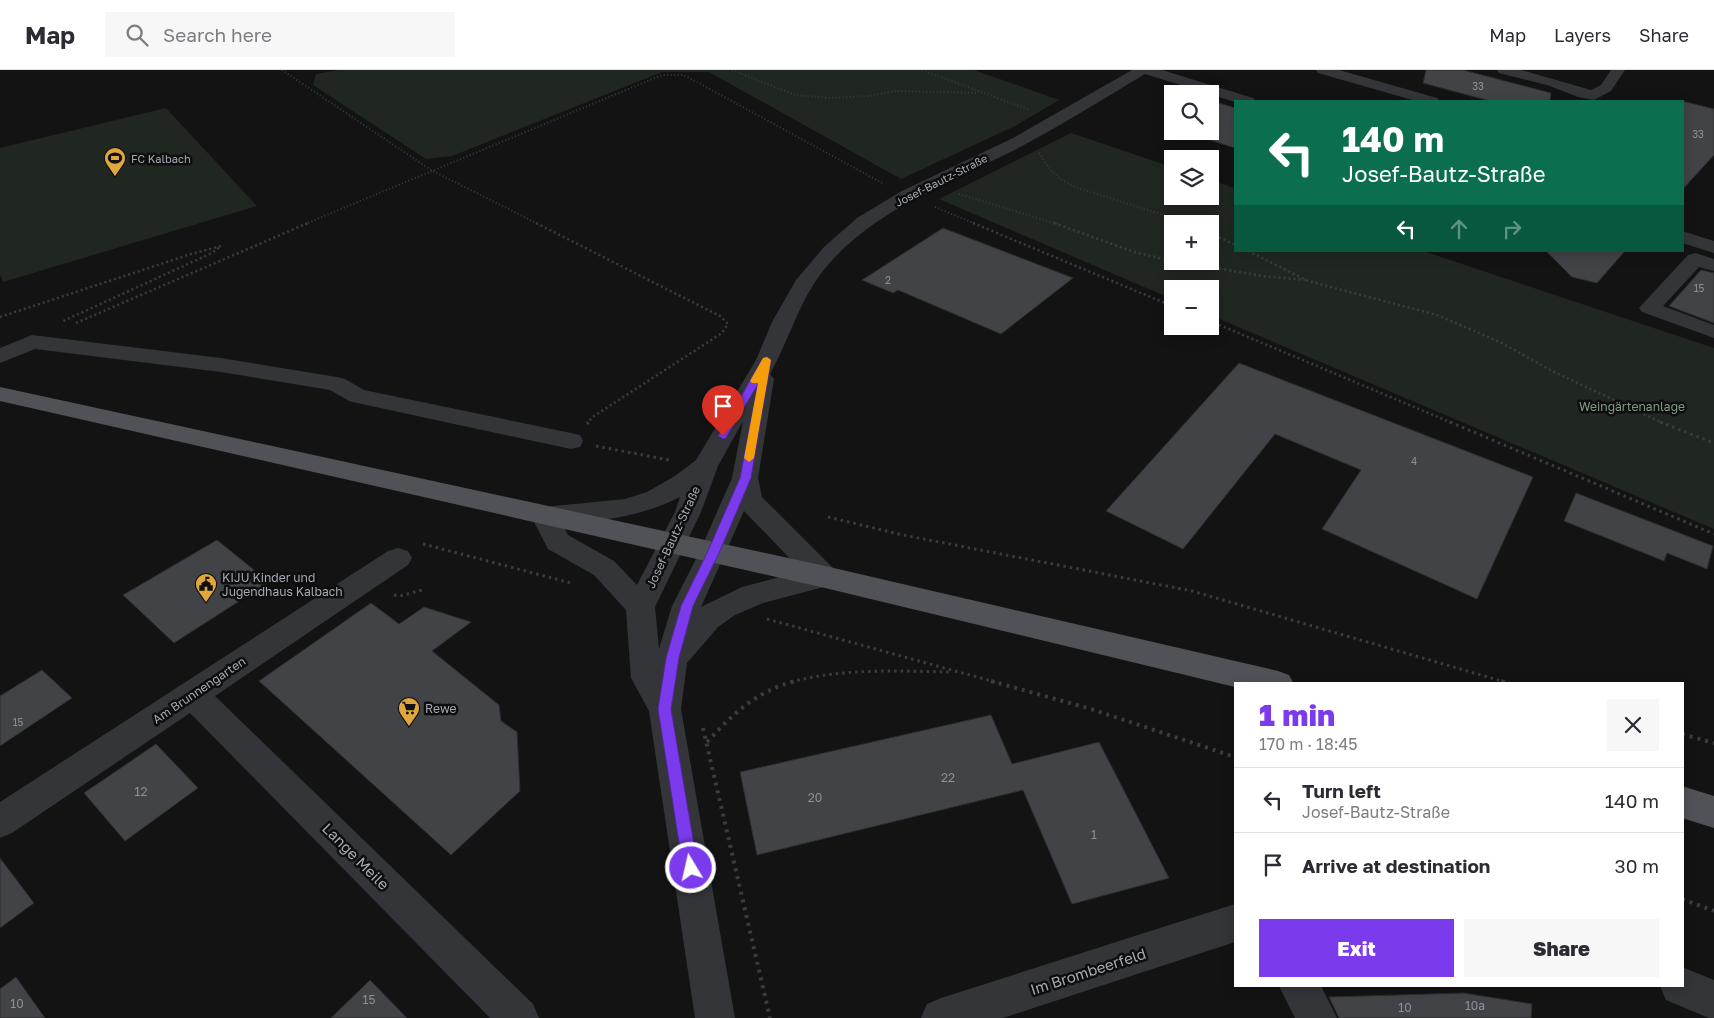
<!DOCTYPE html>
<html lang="en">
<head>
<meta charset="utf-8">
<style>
	:root { --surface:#fff; --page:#f7f7f7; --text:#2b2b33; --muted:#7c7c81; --line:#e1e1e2; --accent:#7c3aed }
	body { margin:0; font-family:"Golos Text",sans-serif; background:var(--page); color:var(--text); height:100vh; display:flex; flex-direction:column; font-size:19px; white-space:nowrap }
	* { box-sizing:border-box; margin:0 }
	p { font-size:16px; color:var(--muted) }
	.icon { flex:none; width:28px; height:28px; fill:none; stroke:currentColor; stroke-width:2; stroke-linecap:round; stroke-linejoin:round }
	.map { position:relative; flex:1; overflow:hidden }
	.side { position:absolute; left:1234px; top:612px; width:450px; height:305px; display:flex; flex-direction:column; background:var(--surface); border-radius:0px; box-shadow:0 2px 12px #0003 }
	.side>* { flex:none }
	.guide { position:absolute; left:1234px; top:30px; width:450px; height:152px; border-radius:0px; box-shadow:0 2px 12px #0003; background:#0b6e4f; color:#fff; overflow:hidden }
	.controls { position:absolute; left:1164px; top:15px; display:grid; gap:10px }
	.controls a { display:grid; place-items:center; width:55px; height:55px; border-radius:0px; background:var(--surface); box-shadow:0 2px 12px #0003; font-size:25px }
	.pin { position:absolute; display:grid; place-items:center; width:42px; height:42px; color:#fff; margin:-51px -21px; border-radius:50% 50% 50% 0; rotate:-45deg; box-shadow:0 0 5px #0007 }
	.pin .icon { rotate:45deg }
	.me { position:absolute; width:55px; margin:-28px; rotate:351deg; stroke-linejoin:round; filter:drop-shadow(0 0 4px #0008) }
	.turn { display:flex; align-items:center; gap:18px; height:105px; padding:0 25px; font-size:22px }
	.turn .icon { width:65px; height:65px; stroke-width:2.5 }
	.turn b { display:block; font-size:35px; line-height:42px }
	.lanes { display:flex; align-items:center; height:48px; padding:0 25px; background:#0003; justify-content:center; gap:25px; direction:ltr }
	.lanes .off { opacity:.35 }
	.round { display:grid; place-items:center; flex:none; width:52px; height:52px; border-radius:0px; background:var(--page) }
	.head { display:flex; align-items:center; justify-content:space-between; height:85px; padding:0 25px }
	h1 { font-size:30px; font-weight:800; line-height:38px; color:var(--accent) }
	.button { display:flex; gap:10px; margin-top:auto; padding:10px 25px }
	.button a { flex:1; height:58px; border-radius:0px; background:var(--accent); color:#fff; font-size:20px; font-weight:800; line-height:58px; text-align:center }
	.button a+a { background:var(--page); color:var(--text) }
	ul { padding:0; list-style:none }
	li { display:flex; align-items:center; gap:15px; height:65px; padding:0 25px; border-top:1px solid var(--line) }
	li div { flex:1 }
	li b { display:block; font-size:19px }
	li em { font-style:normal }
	header { display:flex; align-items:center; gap:30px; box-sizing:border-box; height:70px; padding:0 25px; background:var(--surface); border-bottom:1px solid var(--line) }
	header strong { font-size:24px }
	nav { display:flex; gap:28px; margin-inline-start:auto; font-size:18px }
	.search { width:350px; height:45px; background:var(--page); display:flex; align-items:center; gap:12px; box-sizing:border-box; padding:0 18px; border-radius:0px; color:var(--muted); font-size:19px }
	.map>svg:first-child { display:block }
	.green { fill:#202720; fill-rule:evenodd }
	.building { fill:#424347; stroke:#2d2d30 }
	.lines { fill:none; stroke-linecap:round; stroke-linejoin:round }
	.path-far3 { stroke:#3a3c40; stroke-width:2; stroke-dasharray:1 2.5; stroke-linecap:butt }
	.path-far2 { stroke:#3a3c40; stroke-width:2.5; stroke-dasharray:2 3; stroke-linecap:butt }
	.path-far1 { stroke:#3a3c40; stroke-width:3; stroke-dasharray:2.5 4; stroke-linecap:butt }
	.path { stroke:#3a3c40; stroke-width:4; stroke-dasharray:3 5; stroke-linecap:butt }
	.minor { fill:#343539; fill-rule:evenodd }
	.major { fill:#515258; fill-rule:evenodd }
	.route { fill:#7c3aed; stroke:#51269a }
	.slow { fill:#f59e0b }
	.labels { text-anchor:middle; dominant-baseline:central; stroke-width:5; stroke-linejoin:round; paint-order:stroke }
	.number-label { font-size:10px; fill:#8d9099 }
	.far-poi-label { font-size:11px; fill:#a6aab4; stroke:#0e0e0f; text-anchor:start }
	.far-street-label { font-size:11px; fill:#a6aab4; stroke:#0e0e0f }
	.park-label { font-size:12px; fill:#7e9d80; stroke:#0e0e0f }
	.street-label { font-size:12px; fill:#a6aab4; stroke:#0e0e0f }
	.poi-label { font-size:12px; fill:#a6aab4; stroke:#0e0e0f; text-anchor:start }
	.near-number-label { font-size:12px; fill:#8d9099 }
	.near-street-label { font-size:15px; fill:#a6aab4; stroke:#0e0e0f }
</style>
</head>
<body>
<header>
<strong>Map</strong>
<div class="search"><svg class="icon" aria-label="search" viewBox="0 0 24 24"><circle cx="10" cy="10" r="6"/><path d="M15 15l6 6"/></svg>Search here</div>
<nav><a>Map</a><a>Layers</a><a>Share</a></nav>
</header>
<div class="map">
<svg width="1714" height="948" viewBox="0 0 1714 948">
	<rect width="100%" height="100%" fill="#131314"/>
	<g class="green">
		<path d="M 338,0 L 974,0 L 1059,30 L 1015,56 L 901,109 L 709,2 L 662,2 L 452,86 L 426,89 L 313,15 L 316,4 Z"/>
		<path d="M 166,38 L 257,136 L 3,212 L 0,205 L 0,78 Z"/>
		<path d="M 1071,63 L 1172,97 L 1172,126 L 1210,126 L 1210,110 L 1235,118 L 1235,181 L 1423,181 L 1714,278 L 1714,459 L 1210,245 L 1210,219 L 1172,219 L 1172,229 L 939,129 ZM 1172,154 L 1210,154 L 1210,191 L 1172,191 Z"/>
	</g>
	<g class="building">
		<path d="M 1426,0 L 1463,0 L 1551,23 L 1550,31 L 1490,31 L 1423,13 Z"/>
		<path d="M 1210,30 L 1235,38 L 1235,78 L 1210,70 Z"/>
		<path d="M 1682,31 L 1714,39 L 1714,85 L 1682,120 Z"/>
		<path d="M 943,158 L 1073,208 L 1001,264 L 898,220 L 893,223 L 862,210 Z"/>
		<path d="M 1546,181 L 1625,181 L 1597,213 L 1572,207 Z"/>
		<path d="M 1701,200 L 1714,203 L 1714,253 L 1669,236 Z"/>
		<path d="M 1239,293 L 1533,407 L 1477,529 L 1322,459 L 1361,400 L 1275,364 L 1183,479 L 1106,441 Z"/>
		<path d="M 1576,423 L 1713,476 L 1707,499 L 1667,483 L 1664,491 L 1564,451 Z"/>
		<path d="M 217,470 L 269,512 L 174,573 L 123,525 Z"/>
		<path d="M 371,533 L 399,554 L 424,537 L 471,552 L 432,581 L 499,635 L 501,651 L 517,662 L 520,721 L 451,785 L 259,611 Z"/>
		<path d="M 42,600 L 72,628 L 0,676 L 0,626 Z"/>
		<path d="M 991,645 L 1012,694 L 1099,672 L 1169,808 L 1072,834 L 1023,720 L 757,785 L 740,702 Z"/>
		<path d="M 156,674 L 198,718 L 125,771 L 84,723 Z"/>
		<path d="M 0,788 L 34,833 L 0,858 Z"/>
		<path d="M 16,907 L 45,948 L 0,948 L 0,919 Z"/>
		<path d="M 370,910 L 407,948 L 331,948 Z"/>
		<path d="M 1464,923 L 1532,934 L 1531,948 L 1339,948 L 1329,927 Z"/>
	</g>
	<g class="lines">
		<g class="path-far3">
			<path d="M 282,0 L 431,100 L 538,154"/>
			<path d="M 732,0 L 795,25 L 830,28 L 868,26 L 895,21 L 978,23"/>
			<path d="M 922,0 L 1030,40"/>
			<path d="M 1039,83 C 1052,102 1053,106 1075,117 L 1192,154"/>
			<path d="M 959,124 L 1057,154"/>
			<path d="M 935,137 L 976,154"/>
			<path d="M 305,154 L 662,5 L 684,5 L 884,114"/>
		</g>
		<g class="path-far2">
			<path d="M 536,153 L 720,246 L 728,254 L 722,263 L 594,346 L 587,353"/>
			<path d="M 973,153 L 1172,236"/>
			<path d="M 1054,153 L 1134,182 L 1172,191"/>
			<path d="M 1189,153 L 1192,154"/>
			<path d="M 1210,163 L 1235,175"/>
			<path d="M 1248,181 L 1308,211 L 1437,245 L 1502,273 L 1554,302 L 1663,353"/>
			<path d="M 1175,191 L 1262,206 L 1305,210"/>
			<path d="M 0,247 L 191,184 L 221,176 L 212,183 L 61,252"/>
			<path d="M 1210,251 L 1452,353"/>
			<path d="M 76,253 L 308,153"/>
		</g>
		<g class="path-far1">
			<path d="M 1450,352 L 1714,464"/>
			<path d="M 1660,352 L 1714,373"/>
			<path d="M 587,354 L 589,352"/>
			<path d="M 596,376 L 669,390"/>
			<path d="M 828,447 L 903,465 L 1192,521 L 1505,612"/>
			<path d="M 423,474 L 571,513"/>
			<path d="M 394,525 L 400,526 L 422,520"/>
			<path d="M 767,549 L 995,612"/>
			<path d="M 791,612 C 843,598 898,601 951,602"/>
		</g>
		<g class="path">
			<path d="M 991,611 L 1091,639 L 1235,687"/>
			<path d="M 1501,611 L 1511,614"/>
			<path d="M 703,658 L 770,948"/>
			<path d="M 1682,664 L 1714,673"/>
			<path d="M 707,672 C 734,643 755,622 795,611"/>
			<path d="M 1682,829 L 1714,841"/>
		</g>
		<g class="minor">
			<path d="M 1132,0 L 1162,0 L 1253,28 L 1256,31 L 1235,32 L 1145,4 C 1105,28 1065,53 1024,75 C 952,113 863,141 815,212 C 796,241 787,274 770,304 L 774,309 L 758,408 L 762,427 L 835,500 L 839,507 L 835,514 L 763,533 L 735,545 L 718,557 L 687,593 L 681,639 L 735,948 L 695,948 L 649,641 L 631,608 L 626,540 L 594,505 L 548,479 L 531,446 L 535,439 L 544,437 L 625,429 L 647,422 L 675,406 L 696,390 L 756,290 L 772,252 L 796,210 L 824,177 L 857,148 L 900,122 L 1013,68 ZM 743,351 L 732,408 L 699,483 L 672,536 L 659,579 L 655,537 L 701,442 L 718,396 ZM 680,427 L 675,442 L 637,515 L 614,491 L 568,465 L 562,454 C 603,451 643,446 680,427 ZM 744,441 L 802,501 L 742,517 L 701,537 Z"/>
			<path d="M 1316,0 L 1339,0 L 1437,28 L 1440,31 L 1416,31 L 1318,3 Z"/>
			<path d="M 1497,0 L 1521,0 L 1591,20 L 1601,15 L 1611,0 L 1625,0 L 1611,21 L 1594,30 L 1578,27 L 1547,15 L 1499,3 Z"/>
			<path d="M 1682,161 L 1714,171 L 1714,183 L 1682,173 Z"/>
			<path d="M 1695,183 L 1714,189 L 1714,201 L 1699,197 L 1663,236 L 1714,255 L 1714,268 L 1642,242 L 1639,238 L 1688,185 Z"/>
			<path d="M 32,265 L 221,288 L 337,307 L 345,309 L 364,320 L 571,363 L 580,365 L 583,371 L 580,377 L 571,379 L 357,333 L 349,331 L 330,320 L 221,302 L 35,279 L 0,293 L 0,278 Z"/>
			<path d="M 398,478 L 408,481 L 412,488 L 408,495 L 215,626 L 533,934 L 539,948 L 490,948 L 190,643 L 12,763 L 0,768 L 0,732 L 388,481 Z"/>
			<path d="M 1235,834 L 1235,872 L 1003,948 L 921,948 L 927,934 L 941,928 Z"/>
			<path d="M 1682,897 L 1714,910 L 1714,948 L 1709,948 L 1666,930 L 1660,916 L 1682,916 Z"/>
			<path d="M 1279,916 L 1321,916 L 1337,948 L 1295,948 Z"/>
		</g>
		<g class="major">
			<path d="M 0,317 L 825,496 L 1278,601 L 1289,605 L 1294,614 L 1235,614 L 1235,617 L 825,518 L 0,331 Z"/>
			<path d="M 1682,716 L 1714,726 L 1714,758 L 1682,748 Z"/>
		</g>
	</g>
	<path class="route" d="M 767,287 L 771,290 L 751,408 L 719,483 L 693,536 L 679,588 L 671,639 L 698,798 L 696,803 L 691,805 L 685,803 L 683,798 L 658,639 L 666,588 L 681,536 L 707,483 L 740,408 L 758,314 L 726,368 L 723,369 L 718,366 L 762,290 Z"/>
	<path class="slow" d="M 767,287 L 771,290 L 754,388 L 749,392 L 744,388 L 758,313 L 752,313 L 750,311 L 763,288 Z"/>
	<defs>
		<g id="stadium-pin" transform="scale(1.125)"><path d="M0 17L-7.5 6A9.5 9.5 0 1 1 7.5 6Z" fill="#e0a73f" stroke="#0e0e0f"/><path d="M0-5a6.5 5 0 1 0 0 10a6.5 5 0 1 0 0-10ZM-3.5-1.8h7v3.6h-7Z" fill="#111"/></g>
		<g id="civic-pin" transform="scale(1.125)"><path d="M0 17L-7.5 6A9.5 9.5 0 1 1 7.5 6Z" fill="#e0a73f" stroke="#0e0e0f"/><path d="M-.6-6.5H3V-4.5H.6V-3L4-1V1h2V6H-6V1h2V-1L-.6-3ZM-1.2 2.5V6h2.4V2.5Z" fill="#111"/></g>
		<g id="supermarket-pin" transform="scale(1.125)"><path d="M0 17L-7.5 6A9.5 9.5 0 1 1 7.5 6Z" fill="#e0a73f" stroke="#0e0e0f"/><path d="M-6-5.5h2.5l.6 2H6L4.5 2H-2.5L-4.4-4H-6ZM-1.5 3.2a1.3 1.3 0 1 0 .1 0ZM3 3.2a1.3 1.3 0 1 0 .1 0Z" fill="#111"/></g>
	</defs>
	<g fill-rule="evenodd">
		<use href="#stadium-pin" x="115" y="88"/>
		<use href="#civic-pin" x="206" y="514"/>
		<use href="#supermarket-pin" x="409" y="638"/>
	</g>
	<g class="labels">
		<g class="number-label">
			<text x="1478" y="16">33</text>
			<text x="1698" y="64">33</text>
			<text x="888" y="210">2</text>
			<text x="1699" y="218">15</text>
			<text x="1414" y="391">4</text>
			<text x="18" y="652">15</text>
		</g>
		<g class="far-poi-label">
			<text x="131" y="88">FC Kalbach</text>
		</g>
		<g class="far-street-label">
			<text transform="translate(941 110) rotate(-27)">Josef-Bautz-Straße</text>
		</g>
		<g class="park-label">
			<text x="1632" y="336">Weingärtenanlage</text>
		</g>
		<g class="street-label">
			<text transform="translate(673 467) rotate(-65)">Josef-Bautz-Straße</text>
			<text transform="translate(199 620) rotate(-34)">Am Brunnengarten</text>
		</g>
		<g class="poi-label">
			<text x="222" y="507">KIJU Kinder und<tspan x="222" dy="14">Jugendhaus Kalbach</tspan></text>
			<text x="425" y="638">Rewe</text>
		</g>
		<g class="near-number-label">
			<text x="948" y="707">22</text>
			<text x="141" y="721">12</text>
			<text x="815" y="727">20</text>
			<text x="1094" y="764">1</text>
			<text x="369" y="929">15</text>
			<text x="17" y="933">10</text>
			<text x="1475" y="935">10a</text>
			<text x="1405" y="937">10</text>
		</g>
		<g class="near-street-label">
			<text transform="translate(356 786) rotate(45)">Lange Meile</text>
			<text transform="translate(1088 901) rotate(-18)">Im Brombeerfeld</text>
		</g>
	</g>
</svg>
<div class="controls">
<a><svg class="icon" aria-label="search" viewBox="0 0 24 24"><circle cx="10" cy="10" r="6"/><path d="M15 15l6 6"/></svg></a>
<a><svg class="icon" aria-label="layers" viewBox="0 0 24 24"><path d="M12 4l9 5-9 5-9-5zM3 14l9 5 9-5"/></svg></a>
<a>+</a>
<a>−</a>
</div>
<div class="pin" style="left:723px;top:366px;background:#d93025"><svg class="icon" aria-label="arrive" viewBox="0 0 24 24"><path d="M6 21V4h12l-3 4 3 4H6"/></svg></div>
<svg class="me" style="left:691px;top:798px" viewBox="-20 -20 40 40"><circle r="17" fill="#7c3aed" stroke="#fff" stroke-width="3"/><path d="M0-11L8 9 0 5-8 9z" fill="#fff"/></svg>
<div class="guide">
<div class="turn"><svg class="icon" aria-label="left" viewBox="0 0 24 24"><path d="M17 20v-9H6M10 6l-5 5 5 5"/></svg><div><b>140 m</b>Josef-Bautz-Straße</div></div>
<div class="lanes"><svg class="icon" aria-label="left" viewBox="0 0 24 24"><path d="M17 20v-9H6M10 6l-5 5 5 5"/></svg><svg class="icon off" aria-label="ahead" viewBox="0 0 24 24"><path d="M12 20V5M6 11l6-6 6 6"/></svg><svg class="icon off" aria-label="right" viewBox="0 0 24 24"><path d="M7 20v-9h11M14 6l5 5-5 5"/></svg></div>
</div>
<section class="side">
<div class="head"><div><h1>1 min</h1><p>170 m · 18:45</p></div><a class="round"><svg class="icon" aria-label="close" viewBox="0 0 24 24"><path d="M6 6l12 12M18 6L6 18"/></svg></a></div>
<ul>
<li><svg class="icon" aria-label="left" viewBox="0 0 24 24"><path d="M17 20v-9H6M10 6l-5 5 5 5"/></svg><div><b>Turn left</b><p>Josef-Bautz-Straße</p></div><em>140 m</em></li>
<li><svg class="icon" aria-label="arrive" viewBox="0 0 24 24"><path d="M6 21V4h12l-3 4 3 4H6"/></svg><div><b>Arrive at destination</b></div><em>30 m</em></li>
</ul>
<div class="button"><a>Exit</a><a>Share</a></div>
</section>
</div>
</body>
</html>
